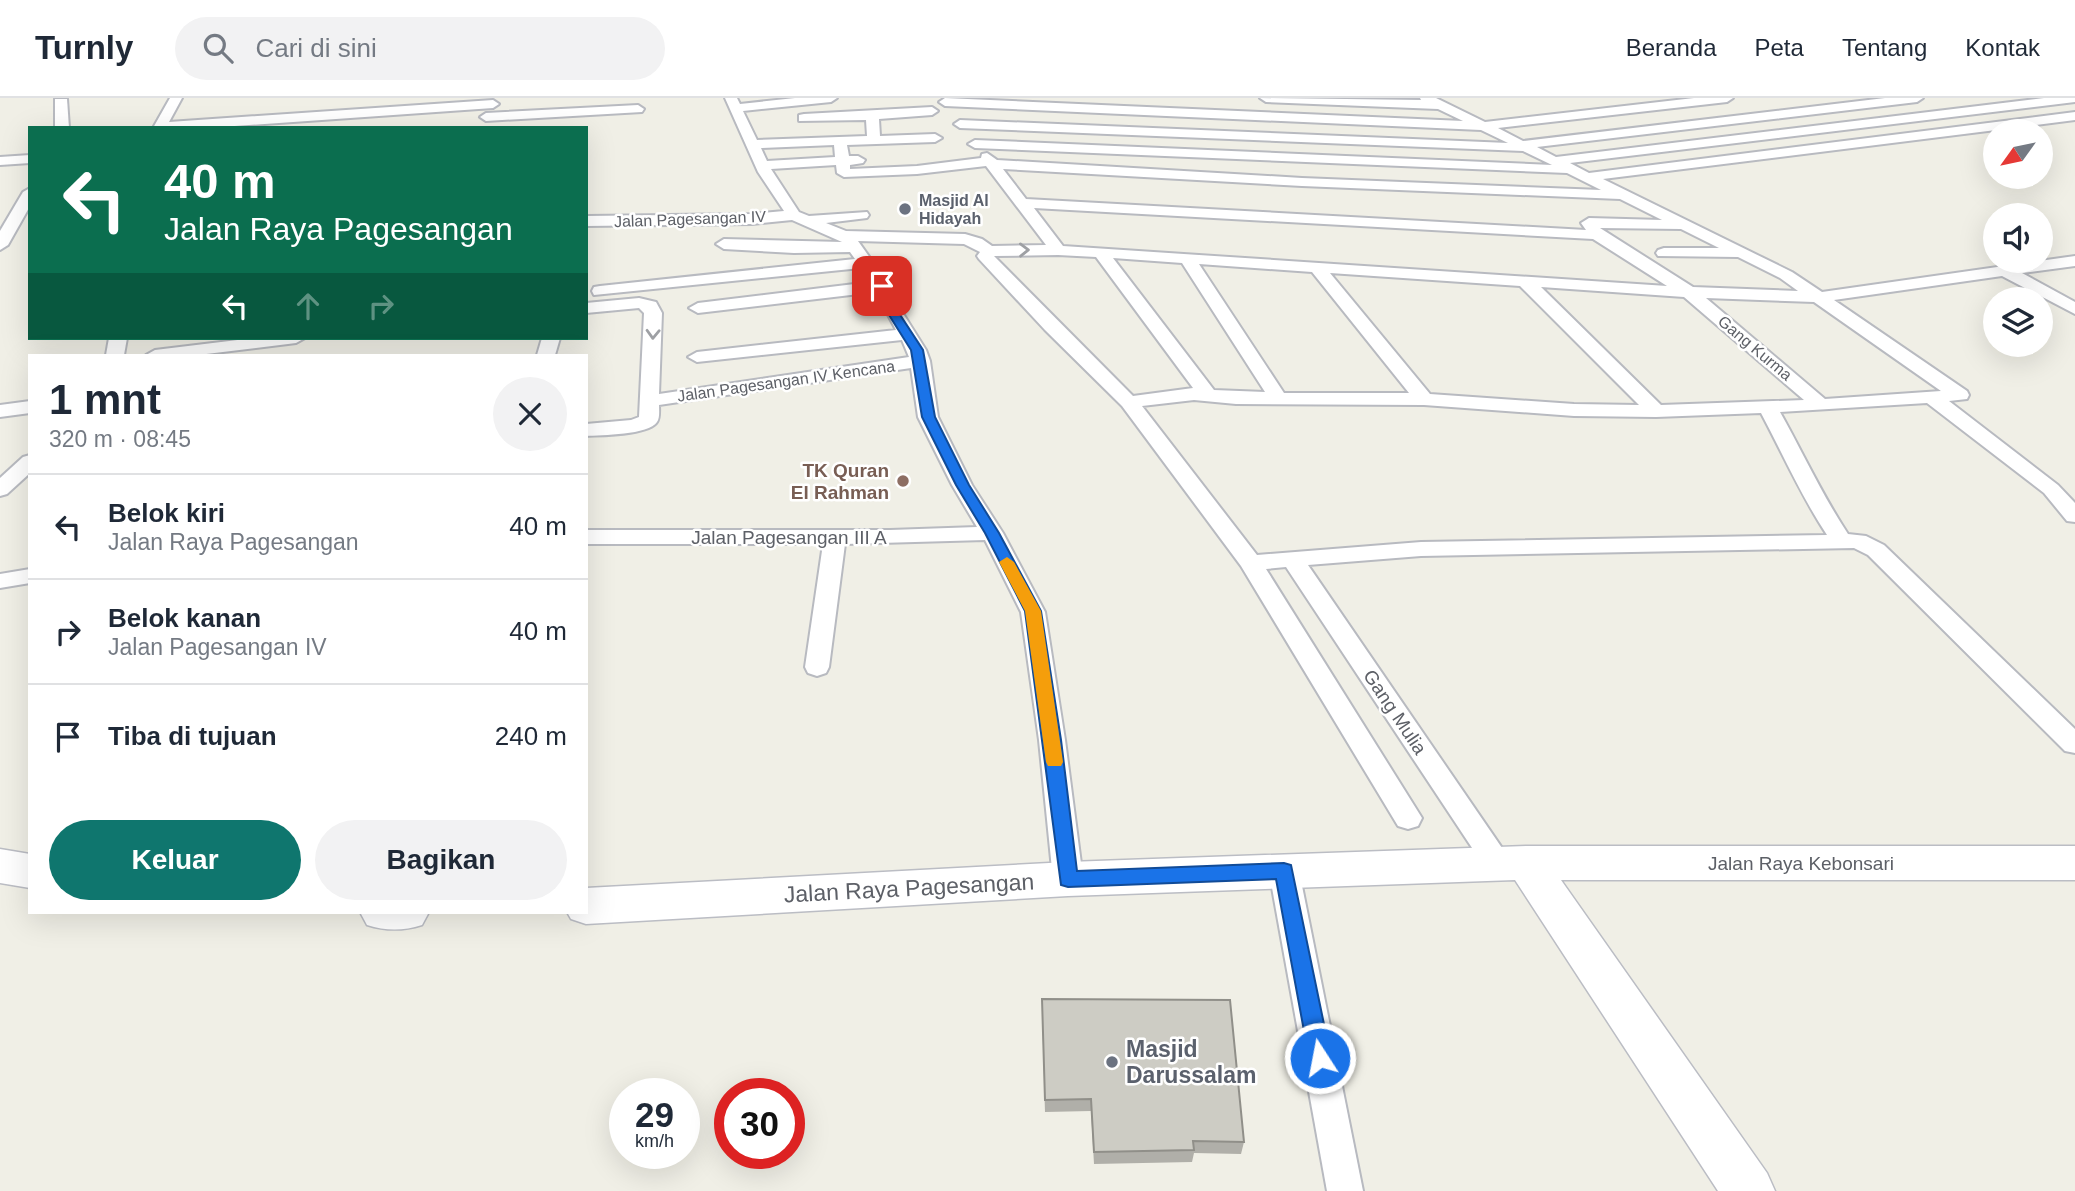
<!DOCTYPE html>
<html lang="id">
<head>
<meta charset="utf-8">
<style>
	:root { --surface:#fff; --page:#f2f2f3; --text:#1f2937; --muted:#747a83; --line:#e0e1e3; --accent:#0f766e }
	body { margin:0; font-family:Arial,sans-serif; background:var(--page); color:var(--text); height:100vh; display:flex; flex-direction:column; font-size:26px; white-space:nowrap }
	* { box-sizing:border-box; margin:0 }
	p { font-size:23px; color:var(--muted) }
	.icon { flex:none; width:38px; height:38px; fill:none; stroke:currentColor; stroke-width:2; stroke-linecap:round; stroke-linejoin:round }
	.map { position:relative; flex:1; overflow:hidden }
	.side { position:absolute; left:28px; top:256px; width:560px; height:560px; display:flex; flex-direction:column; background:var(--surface); border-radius:0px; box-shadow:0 7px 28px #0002 }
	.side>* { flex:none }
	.guide { position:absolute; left:28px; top:28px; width:560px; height:214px; border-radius:0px; box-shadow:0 7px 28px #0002; background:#0b6e4f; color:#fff; overflow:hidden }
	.needle { width:46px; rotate:237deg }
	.buttons { position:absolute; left:1983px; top:21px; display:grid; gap:14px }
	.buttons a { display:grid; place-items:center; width:70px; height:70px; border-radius:50%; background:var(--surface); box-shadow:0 7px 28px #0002; font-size:35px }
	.speed { position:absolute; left:609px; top:980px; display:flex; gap:14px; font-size:35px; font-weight:700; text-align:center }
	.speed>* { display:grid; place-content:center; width:91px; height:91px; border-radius:50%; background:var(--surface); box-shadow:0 7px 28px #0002; line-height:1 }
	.speed small { font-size:18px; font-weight:400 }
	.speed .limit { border:10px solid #d22; background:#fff; color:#111 }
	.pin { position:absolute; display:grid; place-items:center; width:60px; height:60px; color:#fff; margin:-30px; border-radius:14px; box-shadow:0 4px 10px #0006 }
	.me { position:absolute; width:77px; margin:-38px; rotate:349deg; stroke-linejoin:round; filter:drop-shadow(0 0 5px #0008) }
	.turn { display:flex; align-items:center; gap:24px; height:147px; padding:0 21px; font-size:32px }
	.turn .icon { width:91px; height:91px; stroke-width:2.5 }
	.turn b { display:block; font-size:49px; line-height:60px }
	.lanes { display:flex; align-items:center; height:66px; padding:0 21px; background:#0003; justify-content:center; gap:35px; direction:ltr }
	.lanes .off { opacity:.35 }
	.round { display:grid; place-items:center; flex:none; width:74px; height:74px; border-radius:37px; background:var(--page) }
	.headline { display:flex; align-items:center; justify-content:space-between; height:119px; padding:0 21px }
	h1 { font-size:42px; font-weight:600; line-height:52px }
	.cta { display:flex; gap:14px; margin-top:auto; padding:14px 21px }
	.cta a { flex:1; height:80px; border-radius:42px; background:var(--accent); color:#fff; font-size:28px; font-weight:600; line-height:80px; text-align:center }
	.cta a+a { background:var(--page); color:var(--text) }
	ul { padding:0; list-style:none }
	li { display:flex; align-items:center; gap:21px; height:105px; padding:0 21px; border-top:2px solid var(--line) }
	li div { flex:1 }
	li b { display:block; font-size:26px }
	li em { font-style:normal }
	header { display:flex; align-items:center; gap:42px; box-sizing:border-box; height:98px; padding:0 35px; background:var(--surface); border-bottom:2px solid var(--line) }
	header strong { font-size:33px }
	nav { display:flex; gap:38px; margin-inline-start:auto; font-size:24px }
	.search { width:490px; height:63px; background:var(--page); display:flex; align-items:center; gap:18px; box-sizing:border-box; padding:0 24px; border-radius:38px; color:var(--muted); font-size:26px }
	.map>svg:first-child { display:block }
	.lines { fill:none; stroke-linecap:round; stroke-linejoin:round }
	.street-casing { stroke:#b8bac0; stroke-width:4 }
	.secondary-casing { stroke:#bbbdc4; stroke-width:3 }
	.street { fill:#fff; fill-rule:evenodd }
	.secondary { fill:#fff; fill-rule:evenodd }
	.wall { fill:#b0afa9 }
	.building { fill:#cdccc4; stroke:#908f89; stroke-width:2 }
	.oneway { stroke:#9ea0a4 }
	.route { fill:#1a73e8; stroke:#114b97; stroke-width:2 }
	.slow { fill:#f59e0b }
	.worship-dot { fill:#6b7280; stroke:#fff; stroke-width:2.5 }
	.education-dot { fill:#8d6e63; stroke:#fff; stroke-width:2.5 }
	.labels { text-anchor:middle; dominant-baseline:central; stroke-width:5; stroke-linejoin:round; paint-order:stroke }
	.far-worship-label { font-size:16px; font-weight:bold; fill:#5b616d; stroke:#fff; text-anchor:start }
	.far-street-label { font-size:16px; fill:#5d6067; stroke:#fff }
	.education-label { font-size:19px; font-weight:bold; fill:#785e54; stroke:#fff; text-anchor:end }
	.street-label { font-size:19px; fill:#5d6067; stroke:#fff }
	.near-street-label { font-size:23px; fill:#5d6067; stroke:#fff }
	.near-worship-label { font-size:23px; font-weight:bold; fill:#5b616d; stroke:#fff; text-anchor:start }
</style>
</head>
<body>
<header>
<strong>Turnly</strong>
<div class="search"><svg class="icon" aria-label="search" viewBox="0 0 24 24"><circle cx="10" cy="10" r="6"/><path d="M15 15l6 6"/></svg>Cari di sini</div>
<nav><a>Beranda</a><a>Peta</a><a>Tentang</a><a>Kontak</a></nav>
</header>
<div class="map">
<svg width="2075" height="1093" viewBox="0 0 2075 1093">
	<rect width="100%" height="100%" fill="#f0efe6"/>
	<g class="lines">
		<g class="street-casing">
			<g id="street">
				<path d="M 170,0 L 182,0 L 169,24 L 493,2 L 499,6 L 493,10 L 206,30 L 153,30 Z"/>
				<path d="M 725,0 L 737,0 L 740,6 L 795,0 L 837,0 L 831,4 L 743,13 L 757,42 L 867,38 L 866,22 L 799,23 L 799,17 L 804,16 L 932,9 L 938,13 L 932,17 L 879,21 L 880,38 L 935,36 L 942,40 L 935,44 L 847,47 L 849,58 L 858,58 L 865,62 L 863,65 L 850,67 L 850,71 L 917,68 L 981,60 L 982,56 L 987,55 L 997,62 L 1302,80 L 1601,92 L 1567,75 L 975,50 L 968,46 L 975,42 L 1552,67 L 1523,53 L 960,30 L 954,26 L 960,22 L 1508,45 L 1481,32 L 945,8 L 939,4 L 945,0 L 1463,23 L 1438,11 L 1266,4 L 1260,0 L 1421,2 L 1420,0 L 1436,0 L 1485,24 L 1694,0 L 1733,0 L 1727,4 L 1498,30 L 1523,43 L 1885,0 L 1923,0 L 1917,4 L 1537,49 L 1556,59 L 2044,0 L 2075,0 L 2075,4 L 1570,65 L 1589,75 L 2075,14 L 2075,22 L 1603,81 L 1792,174 L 1822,194 L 2075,158 L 2075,168 L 2022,175 L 2075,204 L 2075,216 L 2002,178 L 1834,202 L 1967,293 L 1969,297 L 1967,301 L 1949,303 L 2058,387 L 2075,405 L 2075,424 L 2067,423 L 2044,395 L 1927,305 L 1780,314 C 1803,355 1822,397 1848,436 L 1866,438 L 1884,447 L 2075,631 L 2075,655 L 2065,653 L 1868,457 L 1854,450 L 1421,458 L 1308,467 L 1513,766 L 1508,774 L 1498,778 L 1488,774 L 1286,469 L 1266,471 L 1422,720 L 1418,728 L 1408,731 L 1398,728 L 1241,468 L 1122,308 L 1045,232 L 979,161 L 977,158 L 980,154 L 964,146 L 858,143 L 890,188 L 899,209 L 926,252 L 930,263 L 938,319 L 972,387 L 1003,435 L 1045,514 L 1065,642 L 1083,781 L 1078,790 L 1068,793 L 1058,790 L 1053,781 L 1039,642 L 1021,514 L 985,442 L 845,446 L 829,569 L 826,575 L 817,578 L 808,575 L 805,569 L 823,446 L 586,446 L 586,432 L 890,432 L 977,429 L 952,387 L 918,319 L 911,270 L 659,307 C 659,312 660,320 657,324 C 649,337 601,337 586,338 L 586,326 L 631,322 L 639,319 L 644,215 L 639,210 L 586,215 L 586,205 L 639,200 L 656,204 L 662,215 L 659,296 L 909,259 L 902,242 L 697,264 L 688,259 L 697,254 L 896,232 L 876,194 L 698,215 L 689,210 L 698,205 L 871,184 L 861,170 L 594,197 L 592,193 L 594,189 L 600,188 L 855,161 L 850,154 L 794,155 L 724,151 L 716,146 L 724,141 L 842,144 L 792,122 L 752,126 L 586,128 L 586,118 L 752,116 L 784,113 L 758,74 ZM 834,47 L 835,59 L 767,63 L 761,50 ZM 836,67 L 837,75 L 844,79 L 917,76 L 986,68 L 1046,147 L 992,148 L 982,141 L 965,136 L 846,133 L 826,125 L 867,120 L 869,117 L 867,114 L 809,118 L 799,114 L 771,71 ZM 1003,71 L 1302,88 L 1620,101 L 1662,122 L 1589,120 L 1581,125 L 1586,132 L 1026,101 ZM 1034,110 L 1593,141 L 1667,188 L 1063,148 ZM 1600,130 L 1681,131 L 1719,150 L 1664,150 L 1658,152 L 1656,155 L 1658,158 L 1738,159 L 1780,180 L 1798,193 L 1693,189 ZM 1058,157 L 1096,159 L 1193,290 L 1133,298 L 994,158 ZM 1113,160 L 1182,165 L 1265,294 L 1214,292 ZM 1199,166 L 1312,174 L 1409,295 L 1284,295 ZM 1330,175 L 1520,188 L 1639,307 L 1574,306 L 1430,296 ZM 1541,189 L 1684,199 L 1804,302 L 1661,307 ZM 1706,200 L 1814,204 L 1941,293 L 1825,301 ZM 1194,302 L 1236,306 L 1424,307 L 1574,318 L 1656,319 L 1761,315 C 1783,356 1801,398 1827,437 L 1421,444 L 1257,457 L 1142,308 Z"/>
				<path d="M 55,1 L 67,1 L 69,30 L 55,30 Z"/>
				<path d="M 638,7 L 644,11 L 642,14 L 486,23 L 480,19 L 486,15 Z"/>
				<path d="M 30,57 L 30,65 L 0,67 L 0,59 Z"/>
				<path d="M 30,90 L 30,108 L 8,147 L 0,152 L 0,133 L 23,94 Z"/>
				<path d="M 109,240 L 127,240 L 124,257 L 106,257 Z"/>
				<path d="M 254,240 L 305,240 L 296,245 L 198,257 L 146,257 L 155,252 Z"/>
				<path d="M 542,240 L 560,240 L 555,257 L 537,257 Z"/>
				<path d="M 30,303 L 30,315 L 0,319 L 0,307 Z"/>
				<path d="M 30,357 L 30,375 L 7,396 L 0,398 L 0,380 L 23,359 Z"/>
				<path d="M 30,471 L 30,485 L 0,490 L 0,476 Z"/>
				<path d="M 1284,761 L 1294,765 L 1299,773 L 1363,1093 L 1327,1093 L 1269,773 L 1274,765 Z"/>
			</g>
		</g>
		<g class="secondary-casing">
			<g id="secondary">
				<path d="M 1526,748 L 2075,748 L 2075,782 L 1561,782 L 1767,1075 L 1775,1093 L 1718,1093 L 1515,782 L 1068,798 L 586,826 L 571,821 L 567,814 L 586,814 L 586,790 L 1068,764 Z"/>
				<path d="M 0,751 L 30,756 L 30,790 L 0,785 Z"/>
				<path d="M 360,814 L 429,814 L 422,827 C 403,833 386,833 367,827 Z"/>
			</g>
		</g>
		<use href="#street" class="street"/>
		<use href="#secondary" class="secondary"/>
	</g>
	<path class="wall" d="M 1042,914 L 1244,1044 L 1241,1056 L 1194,1055 L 1192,1064 L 1094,1066 L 1091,1013 L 1045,1014 Z"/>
	<path class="building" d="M 1042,901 L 1230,902 L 1244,1044 L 1193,1043 L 1194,1052 L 1094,1054 L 1091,1001 L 1045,1002 Z"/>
	<defs><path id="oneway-chevron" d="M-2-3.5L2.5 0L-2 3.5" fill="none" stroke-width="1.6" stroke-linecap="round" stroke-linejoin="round" transform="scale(1.75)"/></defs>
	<g class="oneway">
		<use href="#oneway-chevron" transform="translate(1024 152) rotate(-1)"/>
		<use href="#oneway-chevron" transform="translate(653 236) rotate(92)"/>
	</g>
	<path class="route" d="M 882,185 L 887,188 L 895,209 L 923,252 L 935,319 L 969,387 L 999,435 L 1041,513 L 1061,642 L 1077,773 L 1284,765 L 1291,767 L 1331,960 L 1327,967 L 1320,970 L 1312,967 L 1309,960 L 1276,781 L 1068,789 L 1061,787 L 1025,513 L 985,435 L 956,387 L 922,319 L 911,252 L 884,209 L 876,188 Z"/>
	<path class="slow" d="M 1007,459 L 1014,464 L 1041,513 L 1063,664 L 1061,668 L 1048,668 L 1046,664 L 1025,513 L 999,464 Z"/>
	<g class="worship-dot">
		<circle cx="905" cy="111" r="7"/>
		<circle cx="1112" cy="964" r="7"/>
	</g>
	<circle class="education-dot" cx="903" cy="383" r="7"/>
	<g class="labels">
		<g class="far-worship-label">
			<text x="919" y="102">Masjid Al<tspan x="919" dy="18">Hidayah</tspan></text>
		</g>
		<g class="far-street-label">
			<text transform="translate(690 121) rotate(-2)">Jalan Pagesangan IV</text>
			<text transform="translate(1755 250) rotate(40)">Gang Kurma</text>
			<text transform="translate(786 283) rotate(-8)">Jalan Pagesangan IV Kencana</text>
		</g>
		<g class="education-label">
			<text x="889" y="372">TK Quran<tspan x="889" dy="22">El Rahman</tspan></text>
		</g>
		<g class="street-label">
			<text x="789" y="439">Jalan Pagesangan III A</text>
			<text transform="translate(1395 614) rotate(56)">Gang Mulia</text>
			<text x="1801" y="765">Jalan Raya Kebonsari</text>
		</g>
		<g class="near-street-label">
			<text transform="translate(909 790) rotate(-3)">Jalan Raya Pagesangan</text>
		</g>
		<g class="near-worship-label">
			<text x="1126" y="951">Masjid<tspan x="1126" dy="26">Darussalam</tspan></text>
		</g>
	</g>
</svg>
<div class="buttons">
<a><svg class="needle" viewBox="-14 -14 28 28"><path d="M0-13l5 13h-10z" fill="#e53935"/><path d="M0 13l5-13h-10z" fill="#747a83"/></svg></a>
<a><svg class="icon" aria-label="sound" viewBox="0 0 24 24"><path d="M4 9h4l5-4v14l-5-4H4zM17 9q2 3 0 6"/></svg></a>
<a><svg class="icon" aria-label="layers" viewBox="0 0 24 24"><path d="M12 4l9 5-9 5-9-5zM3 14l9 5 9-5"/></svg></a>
</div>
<div class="speed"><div>29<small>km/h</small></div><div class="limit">30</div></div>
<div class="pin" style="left:882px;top:188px;background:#d93025"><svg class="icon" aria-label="arrive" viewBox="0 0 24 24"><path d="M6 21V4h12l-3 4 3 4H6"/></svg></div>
<svg class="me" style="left:1320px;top:960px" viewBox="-20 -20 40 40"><circle r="17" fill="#1a73e8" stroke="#fff" stroke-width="3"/><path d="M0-11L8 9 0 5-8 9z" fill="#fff"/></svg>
<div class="guide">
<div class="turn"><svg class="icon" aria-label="left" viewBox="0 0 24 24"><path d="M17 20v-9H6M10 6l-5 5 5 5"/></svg><div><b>40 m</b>Jalan Raya Pagesangan</div></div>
<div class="lanes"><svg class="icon" aria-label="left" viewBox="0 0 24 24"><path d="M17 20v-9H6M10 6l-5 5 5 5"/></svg><svg class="icon off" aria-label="ahead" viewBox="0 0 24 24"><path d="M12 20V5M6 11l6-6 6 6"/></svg><svg class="icon off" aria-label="right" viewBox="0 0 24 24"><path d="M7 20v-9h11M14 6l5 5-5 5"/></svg></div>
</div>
<section class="side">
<div class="headline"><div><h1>1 mnt</h1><p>320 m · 08:45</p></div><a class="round"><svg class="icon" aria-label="close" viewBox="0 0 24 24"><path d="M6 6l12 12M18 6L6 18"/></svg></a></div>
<ul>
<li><svg class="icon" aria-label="left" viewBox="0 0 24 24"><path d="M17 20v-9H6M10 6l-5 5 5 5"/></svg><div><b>Belok kiri</b><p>Jalan Raya Pagesangan</p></div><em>40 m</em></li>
<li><svg class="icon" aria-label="right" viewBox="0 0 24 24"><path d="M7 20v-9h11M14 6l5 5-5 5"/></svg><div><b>Belok kanan</b><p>Jalan Pagesangan IV</p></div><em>40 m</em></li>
<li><svg class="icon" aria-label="arrive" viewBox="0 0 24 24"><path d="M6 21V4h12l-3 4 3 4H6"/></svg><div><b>Tiba di tujuan</b></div><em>240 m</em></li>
</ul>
<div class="cta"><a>Keluar</a><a>Bagikan</a></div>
</section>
</div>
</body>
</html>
